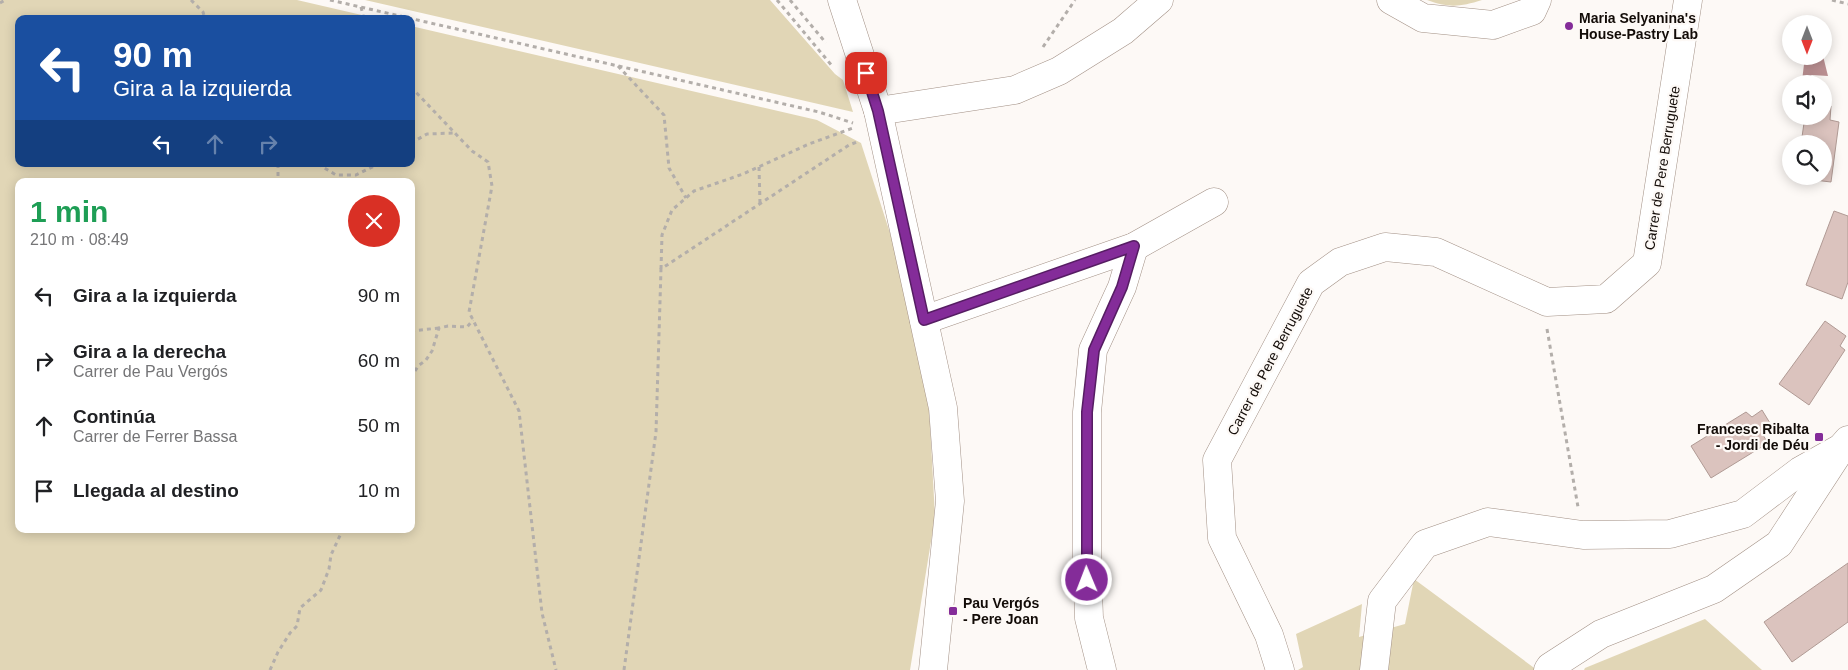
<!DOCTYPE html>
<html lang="es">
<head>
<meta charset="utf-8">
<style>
	:root { --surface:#fff; --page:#f2f2f2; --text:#202124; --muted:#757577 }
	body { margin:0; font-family:Arial,sans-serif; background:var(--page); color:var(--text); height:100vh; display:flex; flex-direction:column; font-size:19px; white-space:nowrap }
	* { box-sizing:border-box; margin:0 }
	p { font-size:16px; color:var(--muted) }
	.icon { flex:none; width:28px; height:28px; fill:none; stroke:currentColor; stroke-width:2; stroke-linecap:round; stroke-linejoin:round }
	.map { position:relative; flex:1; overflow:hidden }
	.details { position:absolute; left:15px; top:178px; width:400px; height:355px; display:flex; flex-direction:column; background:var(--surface); border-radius:10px; box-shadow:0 2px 12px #0003 }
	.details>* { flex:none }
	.guide { position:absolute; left:15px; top:15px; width:400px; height:152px; border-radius:10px; box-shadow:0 2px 12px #0003; background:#1a4fa0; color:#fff; overflow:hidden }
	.needle { width:32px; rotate:180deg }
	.fabs { position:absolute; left:1782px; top:15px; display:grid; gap:10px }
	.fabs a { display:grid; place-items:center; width:50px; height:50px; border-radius:50%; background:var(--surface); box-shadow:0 2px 12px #0003; font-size:25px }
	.pin { position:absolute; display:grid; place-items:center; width:42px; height:42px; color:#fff; margin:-21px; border-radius:10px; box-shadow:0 2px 8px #0006 }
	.me { position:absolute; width:55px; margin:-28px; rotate:359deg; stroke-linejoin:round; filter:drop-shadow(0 0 4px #0008) }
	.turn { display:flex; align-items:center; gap:18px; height:105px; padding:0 15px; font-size:22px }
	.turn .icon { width:65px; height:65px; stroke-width:2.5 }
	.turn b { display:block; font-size:35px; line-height:42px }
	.lanes { display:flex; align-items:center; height:48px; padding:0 15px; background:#0003; justify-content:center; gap:25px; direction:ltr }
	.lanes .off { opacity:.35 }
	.round { display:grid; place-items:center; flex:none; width:52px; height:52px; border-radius:26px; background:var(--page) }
	.headline { display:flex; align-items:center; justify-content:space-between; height:85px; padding:0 15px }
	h1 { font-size:30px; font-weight:600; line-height:38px; color:#1e9e55 }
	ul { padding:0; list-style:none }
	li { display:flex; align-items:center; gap:15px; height:65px; padding:0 15px }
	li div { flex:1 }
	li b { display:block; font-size:19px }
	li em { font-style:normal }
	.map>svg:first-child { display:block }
	.green { fill:#e1d6b6; fill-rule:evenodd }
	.water { fill:#bb9092 }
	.building { fill:#dbc3be; stroke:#b09a94 }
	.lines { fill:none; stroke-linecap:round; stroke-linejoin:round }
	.minor-casing { stroke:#a29085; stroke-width:29 }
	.path { stroke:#b3aeaa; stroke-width:3; stroke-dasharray:4 4; stroke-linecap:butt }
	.minor { stroke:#fff; stroke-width:28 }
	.route-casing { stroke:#561d63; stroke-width:12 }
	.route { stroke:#842c99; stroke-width:9 }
	.poi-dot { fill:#842c99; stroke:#fdf9f6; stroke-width:2 }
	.labels { text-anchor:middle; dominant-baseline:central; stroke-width:4.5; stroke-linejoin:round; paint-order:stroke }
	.poi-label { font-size:14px; font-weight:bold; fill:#120b07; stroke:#fdf9f6; text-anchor:start }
	.street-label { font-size:14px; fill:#120b07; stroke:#fdf9f6 }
</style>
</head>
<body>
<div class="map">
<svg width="1848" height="670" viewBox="0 0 1848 670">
	<rect width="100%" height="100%" fill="#fdf9f6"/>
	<g class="green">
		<path d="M 0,0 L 297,0 L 379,19 L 19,19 L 19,164 L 411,164 L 411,26 L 817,120 L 861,143 L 918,320 L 928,386 L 935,517 L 910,670 L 0,670 ZM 19,181 L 411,181 L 411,529 L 19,529 Z"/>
		<path d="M 365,0 L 770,0 L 835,74 L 843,80 L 853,112 Z"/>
		<path d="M 1427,0 L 1482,0 C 1460,7 1448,8 1427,0 Z"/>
		<path d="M 1414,579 L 1537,670 L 1298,670 L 1303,667 L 1296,634 L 1362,604 L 1359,637 L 1405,624 Z"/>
		<path d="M 1705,619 L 1762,670 L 1584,670 L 1585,668 Z"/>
	</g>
	<path class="water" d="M 1805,56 L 1823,56 L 1828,76 L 1812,75 L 1809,77 L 1808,82 L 1802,81 Z"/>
	<g class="building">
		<path d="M 1824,105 L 1831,106 L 1830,120 L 1839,122 L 1831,182 L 1797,178 L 1797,176 L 1824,176 L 1824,144 L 1801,144 L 1805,116 L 1824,116 Z"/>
		<path d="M 1834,211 L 1848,216 L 1848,282 L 1842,299 L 1806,285 Z"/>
		<path d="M 1825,321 L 1846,336 L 1840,346 L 1845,350 L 1809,405 L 1779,384 Z"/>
		<path d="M 1762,410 L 1773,428 L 1763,435 L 1768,443 L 1711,478 L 1691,446 L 1746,412 L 1752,417 Z"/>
		<path d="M 1848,563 L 1848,622 L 1792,662 L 1764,622 Z"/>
	</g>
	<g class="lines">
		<g class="minor-casing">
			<g id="minor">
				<path d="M 842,0 L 878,111 L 943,408 L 950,501 L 933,670"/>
				<path d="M 1391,0 L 1423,18 L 1493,25 L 1532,11 L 1537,0"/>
				<path d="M 878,111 L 1015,90 L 1059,71 L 1123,31 L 1159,0"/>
				<path d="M 924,320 L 1134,247 L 1214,202"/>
				<path d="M 1102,670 L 1089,618 L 1087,561 L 1087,412 L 1093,350 L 1122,287 L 1134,247"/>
				<path d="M 1280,670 L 1269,635 L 1222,538 L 1217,460 L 1311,283 L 1340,262 L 1385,247 L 1436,252 L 1547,302 L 1606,299 L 1647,263 L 1688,0"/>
				<path d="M 1374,670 L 1382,601 L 1425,544 L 1488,522 L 1583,535 L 1670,534 L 1743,514 L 1800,471 L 1841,448 L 1848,440"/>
				<path d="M 1548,670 L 1550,667 L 1601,634 L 1714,589 L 1779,544 L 1839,452"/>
			</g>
		</g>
		<g class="path">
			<path d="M 191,0 L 203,12 L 205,19"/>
			<path d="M 330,0 L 819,112 L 853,123"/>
			<path d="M 777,0 L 833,67"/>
			<path d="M 790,0 L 826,43"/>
			<path d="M 1832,0 L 1848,4"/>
			<path d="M 0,3 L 5,0"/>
			<path d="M 361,7 L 364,19"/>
			<path d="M 1043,47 L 1075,0"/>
			<path d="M 618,66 L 664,115 L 669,168 L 686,198"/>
			<path d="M 411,87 L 472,151 L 488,162 L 492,186 L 469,312 L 519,411 L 542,613 L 556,670"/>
			<path d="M 411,143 L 427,134 L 455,133"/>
			<path d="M 278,164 L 278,181"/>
			<path d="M 318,164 L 336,175 L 356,175 L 378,164"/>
			<path d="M 759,167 L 760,204"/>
			<path d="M 661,269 L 662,235 L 672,210 L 694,191 L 743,174 L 809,144 L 853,128"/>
			<path d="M 1547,329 L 1578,507"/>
			<path d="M 411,331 L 439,328"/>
			<path d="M 411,378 L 418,366 L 426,360 L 432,351 L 439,328 L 448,326 L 467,327 L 473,320"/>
			<path d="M 270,670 L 278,652 L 290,633 L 297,626 L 300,608 L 321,590 L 329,569 L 331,555 L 343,529"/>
			<path d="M 624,670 L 656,432 L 661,269 L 849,145 L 857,142"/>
		</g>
		<use href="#minor" class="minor"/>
	</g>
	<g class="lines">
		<g class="route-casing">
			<path id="route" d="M 866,73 L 878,111 L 924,320 L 1134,246 L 1122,287 L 1094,350 L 1087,412 L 1087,580"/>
		</g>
		<use href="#route" class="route"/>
	</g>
	<g class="poi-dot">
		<circle cx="1569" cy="26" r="5"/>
		<rect x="1814" y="432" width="10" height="10" rx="2.5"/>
		<rect x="948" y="606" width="10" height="10" rx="2.5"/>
	</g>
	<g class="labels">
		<g class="poi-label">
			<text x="1579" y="18">Maria Selyanina's<tspan x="1579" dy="16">House-Pastry Lab</tspan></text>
			<text x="1809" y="429" text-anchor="end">Francesc Ribalta<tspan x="1809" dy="16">- Jordi de Déu</tspan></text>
			<text x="963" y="603">Pau Vergós<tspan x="963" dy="16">- Pere Joan</tspan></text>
		</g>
		<g class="street-label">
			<text transform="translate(1662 168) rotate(-81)">Carrer de Pere Berruguete</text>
			<text transform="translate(1270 361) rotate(-62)">Carrer de Pere Berruguete</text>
		</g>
	</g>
</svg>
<div class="fabs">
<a><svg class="needle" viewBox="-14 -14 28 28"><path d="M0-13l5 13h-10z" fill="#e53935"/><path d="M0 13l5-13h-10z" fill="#757577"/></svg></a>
<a><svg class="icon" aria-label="sound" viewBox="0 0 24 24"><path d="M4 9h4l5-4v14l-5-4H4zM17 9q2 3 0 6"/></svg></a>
<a><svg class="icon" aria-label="search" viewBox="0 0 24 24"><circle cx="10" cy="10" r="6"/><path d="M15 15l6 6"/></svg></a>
</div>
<div class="pin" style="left:866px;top:73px;background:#d93025"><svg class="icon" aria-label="arrive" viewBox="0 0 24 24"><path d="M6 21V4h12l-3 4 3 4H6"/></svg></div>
<svg class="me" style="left:1087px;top:580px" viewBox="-20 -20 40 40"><circle r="17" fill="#842c99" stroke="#fff" stroke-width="3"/><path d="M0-11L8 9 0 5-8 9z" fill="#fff"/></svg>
<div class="guide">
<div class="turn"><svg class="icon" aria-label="left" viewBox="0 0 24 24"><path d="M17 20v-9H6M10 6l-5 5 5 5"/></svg><div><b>90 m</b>Gira a la izquierda</div></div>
<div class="lanes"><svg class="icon" aria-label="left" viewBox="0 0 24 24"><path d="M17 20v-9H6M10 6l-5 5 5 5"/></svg><svg class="icon off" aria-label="ahead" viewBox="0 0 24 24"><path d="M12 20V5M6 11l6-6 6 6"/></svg><svg class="icon off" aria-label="right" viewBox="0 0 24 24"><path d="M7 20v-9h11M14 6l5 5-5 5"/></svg></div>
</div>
<section class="details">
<div class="headline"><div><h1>1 min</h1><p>210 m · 08:49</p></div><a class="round" style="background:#d93025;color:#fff"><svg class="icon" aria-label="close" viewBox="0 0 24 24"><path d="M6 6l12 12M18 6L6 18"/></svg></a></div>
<ul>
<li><svg class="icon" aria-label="left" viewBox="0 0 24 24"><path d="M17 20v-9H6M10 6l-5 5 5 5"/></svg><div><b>Gira a la izquierda</b></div><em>90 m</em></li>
<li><svg class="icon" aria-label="right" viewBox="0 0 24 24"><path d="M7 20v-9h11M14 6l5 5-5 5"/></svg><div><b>Gira a la derecha</b><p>Carrer de Pau Vergós</p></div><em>60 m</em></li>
<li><svg class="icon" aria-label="ahead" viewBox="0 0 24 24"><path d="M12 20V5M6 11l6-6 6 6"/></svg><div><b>Continúa</b><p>Carrer de Ferrer Bassa</p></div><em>50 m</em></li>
<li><svg class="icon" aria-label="arrive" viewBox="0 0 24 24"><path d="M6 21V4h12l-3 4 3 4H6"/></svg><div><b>Llegada al destino</b></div><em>10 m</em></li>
</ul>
</section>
</div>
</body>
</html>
